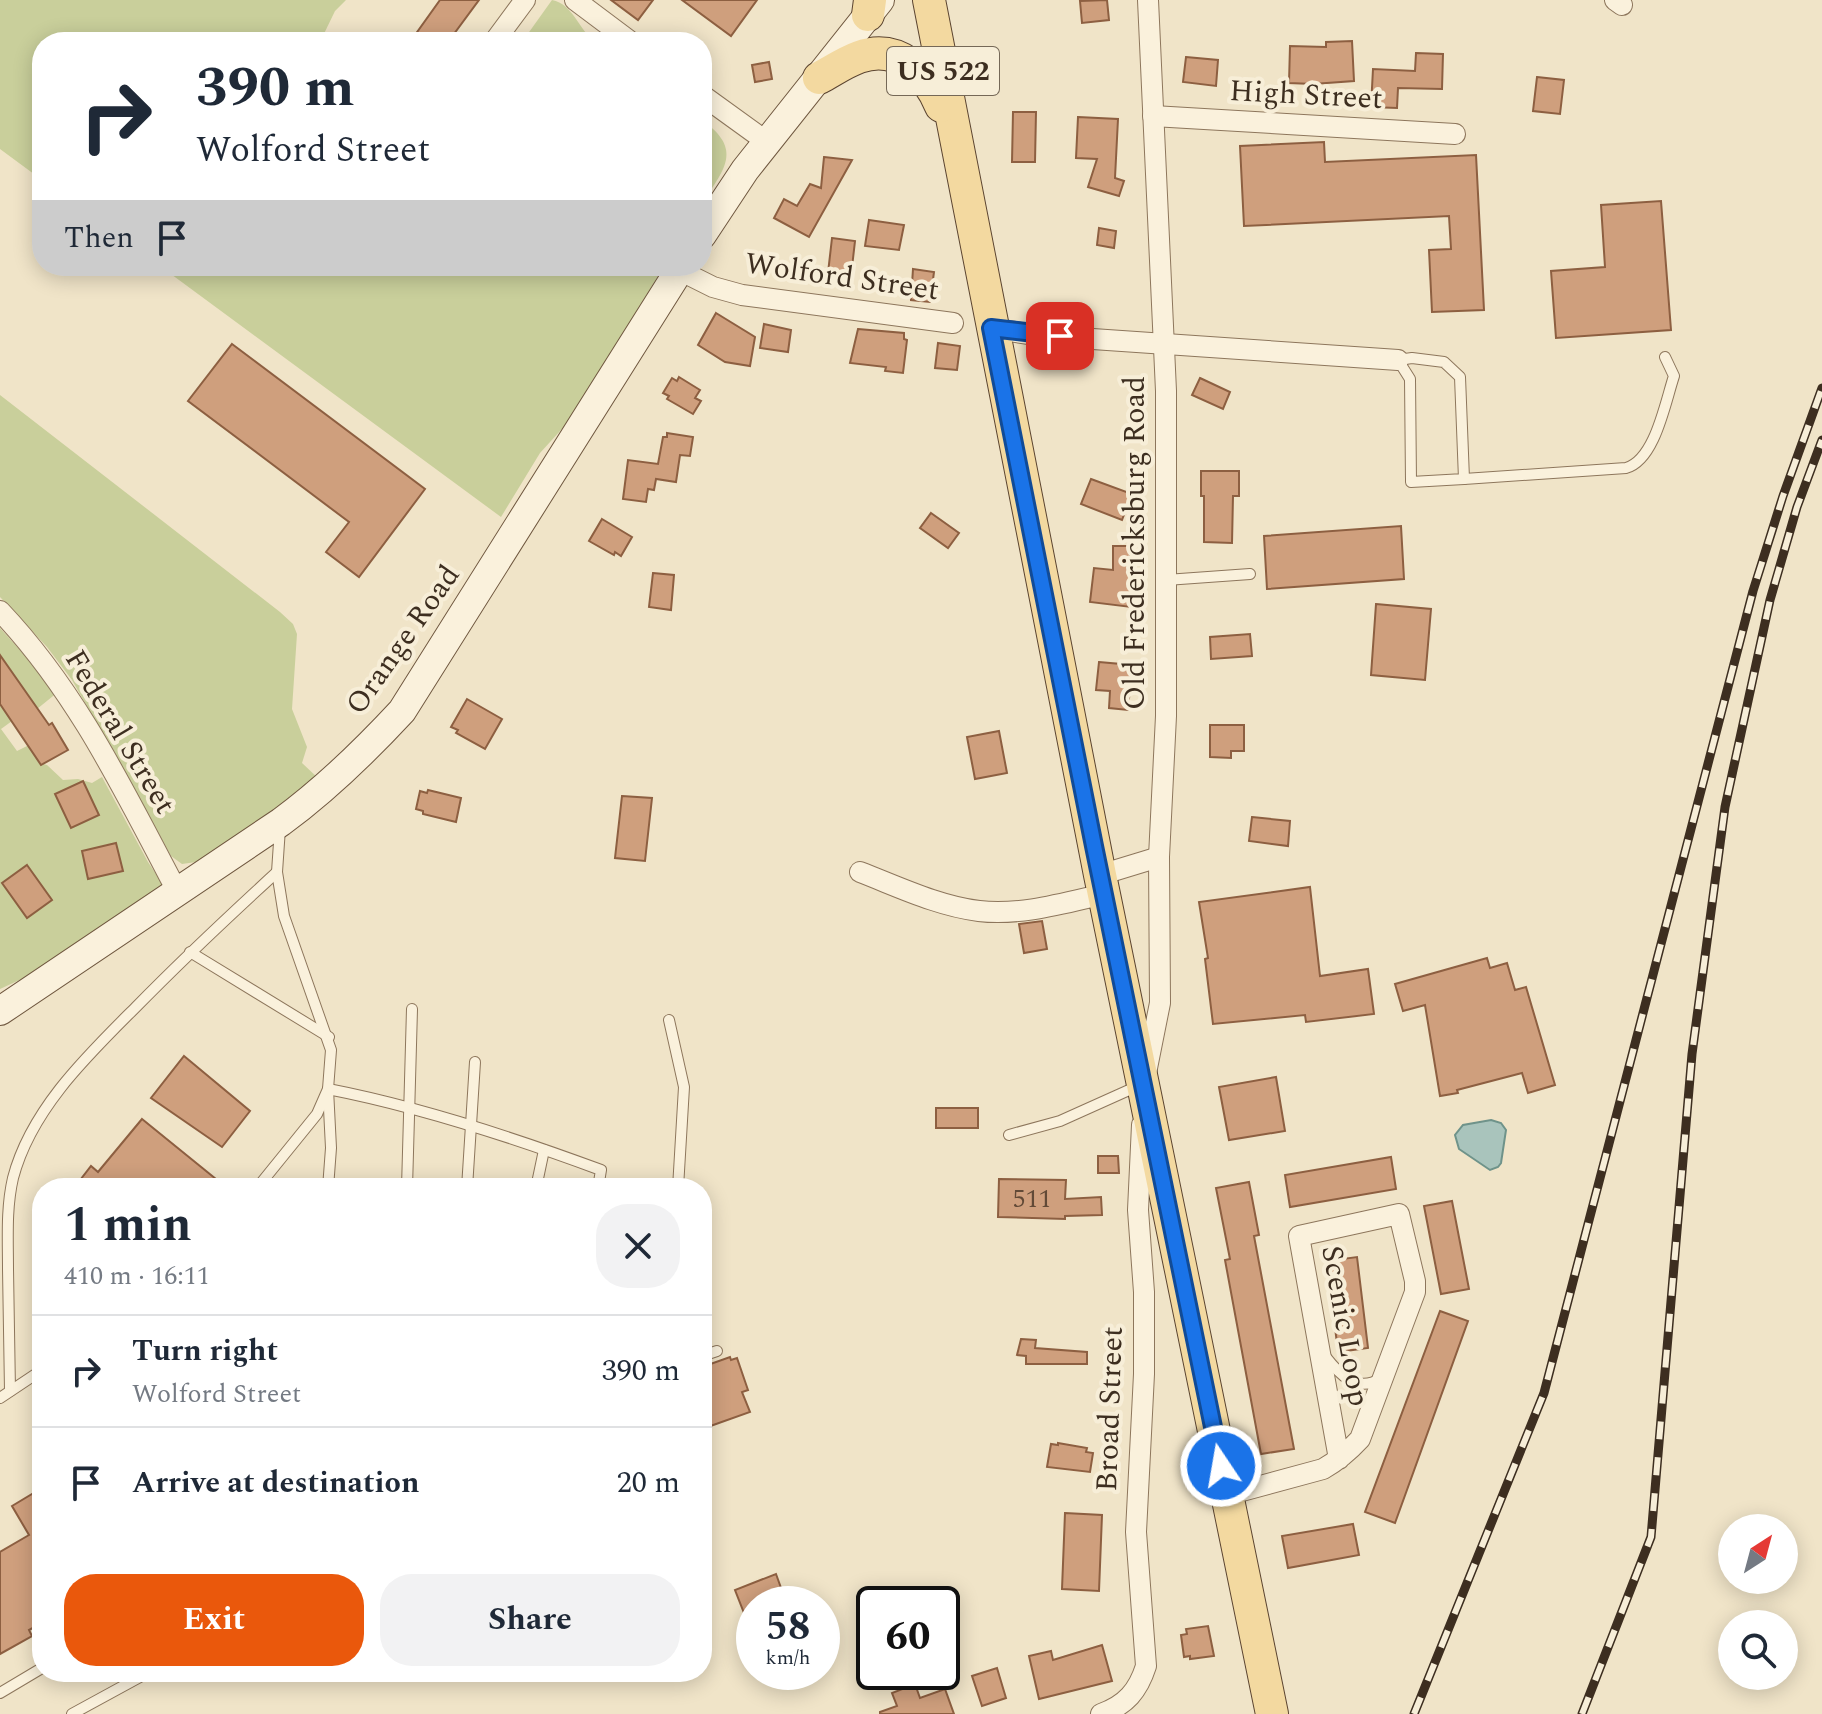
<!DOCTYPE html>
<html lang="en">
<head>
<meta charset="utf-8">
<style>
	:root { --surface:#fff; --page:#f2f2f3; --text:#1f2937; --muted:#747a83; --line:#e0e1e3; --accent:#ea580c }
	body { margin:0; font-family:Spectral,serif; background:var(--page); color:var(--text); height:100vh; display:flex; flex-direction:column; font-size:30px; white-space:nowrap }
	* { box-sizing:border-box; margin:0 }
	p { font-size:26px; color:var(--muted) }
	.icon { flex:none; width:44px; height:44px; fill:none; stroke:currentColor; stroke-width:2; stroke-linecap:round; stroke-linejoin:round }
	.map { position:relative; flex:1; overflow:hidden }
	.details { position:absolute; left:32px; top:1178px; width:680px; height:504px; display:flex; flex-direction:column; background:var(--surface); border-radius:32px; box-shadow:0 4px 20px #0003 }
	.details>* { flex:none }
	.hud { position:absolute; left:32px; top:32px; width:680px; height:244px; border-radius:32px; box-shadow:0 4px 20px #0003; background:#fff; color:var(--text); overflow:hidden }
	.needle { width:52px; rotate:36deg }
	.fabs { position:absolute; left:1718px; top:1514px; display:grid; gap:16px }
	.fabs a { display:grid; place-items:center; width:80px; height:80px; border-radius:50%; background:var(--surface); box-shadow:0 4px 20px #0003; font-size:40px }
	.speed { position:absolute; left:736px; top:1586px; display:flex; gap:16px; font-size:40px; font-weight:700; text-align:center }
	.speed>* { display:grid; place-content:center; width:104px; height:104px; border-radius:50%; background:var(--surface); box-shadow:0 4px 20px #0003; line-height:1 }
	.speed small { font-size:20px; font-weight:400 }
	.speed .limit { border:4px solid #111; border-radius:12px; background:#fff; color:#111 }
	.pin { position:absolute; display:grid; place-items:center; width:68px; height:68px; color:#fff; margin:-34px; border-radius:16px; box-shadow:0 4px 12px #0006 }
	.me { position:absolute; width:88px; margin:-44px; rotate:348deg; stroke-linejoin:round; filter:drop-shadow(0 0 6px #0008) }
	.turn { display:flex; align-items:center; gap:28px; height:168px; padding:0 32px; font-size:36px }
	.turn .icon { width:104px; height:104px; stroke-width:2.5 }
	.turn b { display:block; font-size:56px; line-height:68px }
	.then { display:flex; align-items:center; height:76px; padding:0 32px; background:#0003; gap:16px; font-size:30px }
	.round { display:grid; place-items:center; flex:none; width:84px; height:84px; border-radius:32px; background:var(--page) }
	.headline { display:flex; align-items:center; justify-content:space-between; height:136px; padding:0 32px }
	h1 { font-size:48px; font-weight:700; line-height:60px }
	.cta { display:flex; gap:16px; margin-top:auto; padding:16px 32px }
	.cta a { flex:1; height:92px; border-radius:32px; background:var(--accent); color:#fff; font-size:32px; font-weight:700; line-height:92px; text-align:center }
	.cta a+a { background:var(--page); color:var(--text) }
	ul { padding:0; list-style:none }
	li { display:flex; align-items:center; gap:24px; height:112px; padding:0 32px; border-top:2px solid var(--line) }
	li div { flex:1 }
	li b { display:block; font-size:30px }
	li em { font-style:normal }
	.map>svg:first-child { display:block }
	.green { fill:#c9cf9b }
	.water { fill:#a9c4bc; stroke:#6f938a; stroke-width:2 }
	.building { fill:#cf9f7d; stroke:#8d5f41; stroke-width:2 }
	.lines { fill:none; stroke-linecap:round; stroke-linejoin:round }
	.lane-casing { stroke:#8d765c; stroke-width:12 }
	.street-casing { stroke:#8d765c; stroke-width:22 }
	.secondary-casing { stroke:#6f573f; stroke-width:30 }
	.primary-casing { stroke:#5b4430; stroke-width:34 }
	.lane { stroke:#faf1dc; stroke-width:10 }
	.street { stroke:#faf1dc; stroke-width:20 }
	.secondary { stroke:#faf1dc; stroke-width:28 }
	.primary { stroke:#f3d9a0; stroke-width:32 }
	.rail-casing { stroke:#3d2e20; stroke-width:9 }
	.rail { stroke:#f7eed8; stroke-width:6; stroke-dasharray:18; stroke-linecap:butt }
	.route-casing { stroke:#114b97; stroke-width:20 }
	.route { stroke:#1a73e8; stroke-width:14 }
	.labels { text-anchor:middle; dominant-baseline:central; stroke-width:8; stroke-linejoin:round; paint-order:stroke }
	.number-label { font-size:26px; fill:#624a37 }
	.shield { fill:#f7eed8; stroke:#756857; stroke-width:2 }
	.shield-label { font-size:28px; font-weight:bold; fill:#3d2e20 }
	.street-label { font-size:30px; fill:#3d2e20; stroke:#f7eed8 }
</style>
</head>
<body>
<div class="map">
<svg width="1822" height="1714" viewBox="0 0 1822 1714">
	<rect width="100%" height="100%" fill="#f0e4c8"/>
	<g class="green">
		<path d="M 0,0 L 346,0 L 335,11 L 320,42 L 42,42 L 42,180 L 0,149 Z"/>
		<path d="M 552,0 C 573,4 579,30 595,42 L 522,42 Z"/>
		<path d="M 702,120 C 744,150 724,169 702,204 Z"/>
		<path d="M 160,266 L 664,266 L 571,419 L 540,453 L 501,517 Z"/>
		<path d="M 0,395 L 280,612 L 293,624 L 297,634 L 292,709 L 307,747 L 302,763 L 318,778 L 281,806 L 196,862 L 182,864 L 171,856 L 72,680 L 47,647 L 0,597 Z"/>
		<path d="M 0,628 L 58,692 L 37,709 L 7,664 L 0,668 Z"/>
		<path d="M 0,704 L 12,721 L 1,729 L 17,751 L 29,745 L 40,763 L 47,765 L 63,780 L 78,779 L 92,783 L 102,777 L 148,862 L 164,886 L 26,977 L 0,989 Z"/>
	</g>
	<path class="water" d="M 1491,1120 L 1501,1123 L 1506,1130 L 1501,1163 L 1498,1167 L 1490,1170 L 1459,1149 L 1455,1135 L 1463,1125 Z"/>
	<g class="building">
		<path d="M 440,0 L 479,0 L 448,42 L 410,42 Z"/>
		<path d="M 611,0 L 653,0 L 638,20 Z"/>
		<path d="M 682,0 L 757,0 L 731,36 Z"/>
		<path d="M 1107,0 L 1109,20 L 1082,23 L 1080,1 Z"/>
		<path d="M 1352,41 L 1354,81 L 1313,84 L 1289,83 L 1290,46 L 1326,47 L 1326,42 Z"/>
		<path d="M 1416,53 L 1443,54 L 1442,89 L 1398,88 L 1397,108 L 1371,107 L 1373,69 L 1415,71 Z"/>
		<path d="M 1186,57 L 1218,60 L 1216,86 L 1183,82 Z"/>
		<path d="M 769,62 L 772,79 L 755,82 L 752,65 Z"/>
		<path d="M 1537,77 L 1564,80 L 1560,114 L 1533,111 Z"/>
		<path d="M 1013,112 L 1036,112 L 1035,162 L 1012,162 Z"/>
		<path d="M 1078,117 L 1118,119 L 1115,178 L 1124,181 L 1119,196 L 1088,187 L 1097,159 L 1076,158 Z"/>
		<path d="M 1324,142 L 1325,162 L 1476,155 L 1484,310 L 1432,312 L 1429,250 L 1451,249 L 1449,216 L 1244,226 L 1240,146 Z"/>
		<path d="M 824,157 L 852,160 L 809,237 L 774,218 L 784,199 L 797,206 L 810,184 L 821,188 Z"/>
		<path d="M 1661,201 L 1671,330 L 1556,338 L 1551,271 L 1605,267 L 1601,205 Z"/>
		<path d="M 869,220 L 904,225 L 899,250 L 865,246 Z"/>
		<path d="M 1099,228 L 1116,231 L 1114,248 L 1097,245 Z"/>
		<path d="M 832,238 L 855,241 L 851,276 L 828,273 Z"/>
		<path d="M 913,269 L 934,272 L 930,302 L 911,300 Z"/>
		<path d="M 716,313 L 755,337 L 750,366 L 725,362 L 698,345 Z"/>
		<path d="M 764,324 L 791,330 L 788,352 L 760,348 Z"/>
		<path d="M 858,329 L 904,333 L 904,339 L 907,340 L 903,373 L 885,371 L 886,367 L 850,363 Z"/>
		<path d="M 938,343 L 960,346 L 957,370 L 935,368 Z"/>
		<path d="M 232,344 L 425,489 L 359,577 L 326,552 L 349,522 L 188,401 Z"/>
		<path d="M 679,377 L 700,390 L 695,398 L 701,401 L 693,414 L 667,399 L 669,396 L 663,393 L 672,378 L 677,381 Z"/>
		<path d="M 1200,378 L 1230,392 L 1223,409 L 1192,395 Z"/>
		<path d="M 667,433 L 693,437 L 690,456 L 680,455 L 676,482 L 656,479 L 654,490 L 648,489 L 646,502 L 623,499 L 628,460 L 658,464 L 663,437 L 667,437 Z"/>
		<path d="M 1201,471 L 1239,471 L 1239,496 L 1233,496 L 1232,543 L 1204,542 L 1204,496 L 1201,496 Z"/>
		<path d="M 1091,479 L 1132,494 L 1122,520 L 1081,504 Z"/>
		<path d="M 931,513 L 959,533 L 948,548 L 920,528 Z"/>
		<path d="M 602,519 L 632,537 L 621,556 L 615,552 L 614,555 L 589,541 Z"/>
		<path d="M 1401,526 L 1404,579 L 1267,589 L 1264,536 Z"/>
		<path d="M 1113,546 L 1130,546 L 1131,579 L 1134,580 L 1131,607 L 1090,602 L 1094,568 L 1113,570 Z"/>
		<path d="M 653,573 L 674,575 L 671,610 L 649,607 Z"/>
		<path d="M 1376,604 L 1431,609 L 1425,680 L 1371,675 Z"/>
		<path d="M 1250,634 L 1252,656 L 1211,659 L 1210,637 Z"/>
		<path d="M 0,655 L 49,725 L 52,723 L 68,750 L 41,765 L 0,704 Z"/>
		<path d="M 1099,662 L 1132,665 L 1128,710 L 1109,708 L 1110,691 L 1096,690 Z"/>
		<path d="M 467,699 L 502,719 L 485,749 L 456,733 L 458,730 L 451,727 Z"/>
		<path d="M 1210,725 L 1244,725 L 1244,751 L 1231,751 L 1231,758 L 1210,757 Z"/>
		<path d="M 999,731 L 1007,773 L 975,779 L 967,737 Z"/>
		<path d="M 83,781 L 99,815 L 71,828 L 55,794 Z"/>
		<path d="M 428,790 L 461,798 L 456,822 L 423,814 L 423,811 L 416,809 L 420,791 L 427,793 Z"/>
		<path d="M 622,796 L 652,798 L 645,861 L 615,858 Z"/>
		<path d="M 1252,817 L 1290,821 L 1288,846 L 1249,841 Z"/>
		<path d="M 116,843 L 123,871 L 88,879 L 82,851 Z"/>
		<path d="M 27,865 L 52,900 L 27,918 L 2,883 Z"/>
		<path d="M 1310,887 L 1320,976 L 1368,969 L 1374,1014 L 1306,1022 L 1305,1015 L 1213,1024 L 1205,959 L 1208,958 L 1199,902 Z"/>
		<path d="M 1042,921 L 1047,949 L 1024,953 L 1019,924 Z"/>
		<path d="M 1487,958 L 1490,968 L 1507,963 L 1515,990 L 1526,987 L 1555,1085 L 1528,1093 L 1522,1073 L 1457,1090 L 1458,1093 L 1440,1096 L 1425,1005 L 1403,1011 L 1395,984 Z"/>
		<path d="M 184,1056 L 250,1111 L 222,1147 L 151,1098 Z"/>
		<path d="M 1276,1077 L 1285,1131 L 1229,1140 L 1219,1087 Z"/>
		<rect x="936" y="1108" width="42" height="20"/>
		<path d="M 142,1119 L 227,1188 L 74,1188 L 91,1166 L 98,1172 Z"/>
		<path d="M 1098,1156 L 1118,1156 L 1119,1173 L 1098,1173 Z"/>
		<path d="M 1391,1157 L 1396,1189 L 1290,1207 L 1285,1175 Z"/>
		<path d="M 999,1179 L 1066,1180 L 1065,1199 L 1101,1197 L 1102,1215 L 1065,1216 L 1065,1219 L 998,1217 Z"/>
		<path d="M 1249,1182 L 1259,1235 L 1254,1236 L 1294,1449 L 1261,1454 L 1225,1260 L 1230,1259 L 1216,1188 Z"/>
		<path d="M 1452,1201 L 1469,1289 L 1441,1294 L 1424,1206 Z"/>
		<path d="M 1357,1257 L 1368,1348 L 1338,1352 L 1327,1261 Z"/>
		<path d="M 1440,1311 L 1468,1321 L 1395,1523 L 1365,1512 Z"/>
		<path d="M 1021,1339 L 1036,1340 L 1035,1348 L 1087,1352 L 1087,1364 L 1026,1364 L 1026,1356 L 1017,1355 Z"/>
		<path d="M 730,1357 L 731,1360 L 737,1358 L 748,1390 L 742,1392 L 750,1412 L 702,1429 L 702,1367 Z"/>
		<path d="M 1058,1443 L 1087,1448 L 1086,1452 L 1093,1453 L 1090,1472 L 1047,1467 L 1051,1444 L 1058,1445 Z"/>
		<path d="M 42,1488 L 42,1623 L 29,1630 L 32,1636 L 0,1654 L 0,1552 L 29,1535 L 12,1506 Z"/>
		<path d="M 1065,1513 L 1102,1515 L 1099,1591 L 1062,1589 Z"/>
		<path d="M 1353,1524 L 1359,1555 L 1288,1568 L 1282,1536 Z"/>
		<path d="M 776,1574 L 785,1599 L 772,1604 L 754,1604 L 753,1636 L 735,1590 Z"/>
		<path d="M 1208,1626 L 1214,1656 L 1190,1659 L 1190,1656 L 1184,1657 L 1181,1635 L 1187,1634 L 1186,1629 Z"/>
		<path d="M 1102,1645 L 1112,1681 L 1039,1699 L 1029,1656 L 1051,1651 L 1053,1660 Z"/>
		<path d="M 997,1668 L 1006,1698 L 982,1706 L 972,1676 Z"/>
		<path d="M 915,1684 L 920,1698 L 945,1689 L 954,1714 L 880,1714 L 880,1712 L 897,1706 L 892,1693 Z"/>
	</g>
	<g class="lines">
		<g class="lane-casing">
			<g id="lane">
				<path d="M 1412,358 L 1444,362 L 1460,377 L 1464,479 L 1411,482 L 1410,379 L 1398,360 Z"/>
				<path d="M 1464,479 L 1626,468 C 1655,460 1665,403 1674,376 L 1665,357"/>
				<path d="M 1166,580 L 1250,574"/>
				<path d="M 280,828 L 277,872 L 284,916 L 331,1050 L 328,1089 L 331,1148 L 328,1188"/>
				<path d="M 190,952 L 329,1037"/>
				<path d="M 669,1020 L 684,1087 L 678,1188"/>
				<path d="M 1009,1135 L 1060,1121 L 1138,1086"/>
				<path d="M 257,1188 L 317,1114 L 328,1089 C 421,1107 512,1137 601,1170 L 598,1188"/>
				<path d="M 407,1188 L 412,1009"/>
				<path d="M 467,1188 L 475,1062"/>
				<path d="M 536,1188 L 544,1150"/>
				<path d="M 702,1356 L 717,1351"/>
				<path d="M 1325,1356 C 1339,1374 1356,1393 1380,1379"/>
				<path d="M 10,1391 C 9,1350 9,1310 8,1269 C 8,1239 6,1208 13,1178 C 31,1109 88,1055 136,1007 C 182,960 229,916 277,872"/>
				<path d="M 0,1398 L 42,1370"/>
				<path d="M 0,1693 L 42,1668"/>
				<path d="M 72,1714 L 149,1672"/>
			</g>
		</g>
		<g class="street-casing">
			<g id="street">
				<path d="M 575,0 L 631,42"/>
				<path d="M 1615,0 L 1622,5"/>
				<path d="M 494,42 L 525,0"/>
				<path d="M 702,95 L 767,142"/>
				<path d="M 1153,116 L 1455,134"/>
				<path d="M 679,270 L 713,287 L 742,295 L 953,323"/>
				<path d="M 991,328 L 1034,335 L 1398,360"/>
				<path d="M 0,611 C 78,693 125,793 177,891"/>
				<path d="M 860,872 C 899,887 938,906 979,911 C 1020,916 1064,903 1104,894"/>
				<path d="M 1100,875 L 1159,857"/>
				<path d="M 1146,1073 L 1160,1003 L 1159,857 L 1166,716 L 1166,391 L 1148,0"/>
				<path d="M 1227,1495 L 1323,1469 C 1337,1461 1349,1451 1360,1439 L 1415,1292 L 1415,1281 L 1399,1214 L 1299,1236 L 1339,1459"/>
				<path d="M 1101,1714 C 1126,1705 1138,1691 1146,1666 L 1136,1532 L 1144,1374 L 1144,1292 L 1138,1210 L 1142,1125"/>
			</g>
		</g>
		<g class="secondary-casing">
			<g id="secondary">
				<path d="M 702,235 L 745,170 L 880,0"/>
				<path d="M 0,1011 L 281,822 C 326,789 364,752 402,711 L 682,266"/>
			</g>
		</g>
		<g class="primary-casing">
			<g id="primary">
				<path d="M 929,0 L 1100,875 L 1272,1714"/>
				<path d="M 868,15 L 870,0"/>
				<path d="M 819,78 C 832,71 845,62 859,57 C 899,43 927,73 941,106"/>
			</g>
		</g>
		<use href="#lane" class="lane"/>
		<use href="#street" class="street"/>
		<use href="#secondary" class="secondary"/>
		<use href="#primary" class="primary"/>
		<g class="rail-casing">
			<g id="rail">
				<path d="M 1414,1714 L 1544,1393 L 1753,591 L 1783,496 L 1822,388"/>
				<path d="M 1582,1714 L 1651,1537 L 1692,1054 L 1725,807 L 1770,600 L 1797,507 L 1822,440"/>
			</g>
		</g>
		<use href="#rail" class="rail"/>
	</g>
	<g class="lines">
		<g class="route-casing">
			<path id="route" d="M 1060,336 L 991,328 L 1094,846 L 1221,1466"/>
		</g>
		<use href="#route" class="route"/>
	</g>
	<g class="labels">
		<g class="number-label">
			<text x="1032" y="1199">511</text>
		</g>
		<rect class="shield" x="887" y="47" width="112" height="48" rx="6"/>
		<g class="shield-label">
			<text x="943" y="71">US 522</text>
		</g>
		<g class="street-label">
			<text transform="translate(1306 95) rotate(3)">High Street</text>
			<text transform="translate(842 277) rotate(8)">Wolford Street</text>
			<text transform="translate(1135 543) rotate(-90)">Old Fredericksburg Road</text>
			<text transform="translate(403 640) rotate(-55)">Orange Road</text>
			<text transform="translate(120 732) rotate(59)">Federal Street</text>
			<text transform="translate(1345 1326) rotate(80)">Scenic Loop</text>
			<text transform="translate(1110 1409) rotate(-88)">Broad Street</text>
		</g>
	</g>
</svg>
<div class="fabs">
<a><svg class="needle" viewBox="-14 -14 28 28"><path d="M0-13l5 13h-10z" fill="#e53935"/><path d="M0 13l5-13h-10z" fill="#747a83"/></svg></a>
<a><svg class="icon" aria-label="search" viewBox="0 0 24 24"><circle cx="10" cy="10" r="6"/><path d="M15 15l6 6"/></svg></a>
</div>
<div class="speed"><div>58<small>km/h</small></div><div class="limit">60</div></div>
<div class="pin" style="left:1060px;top:336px;background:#d93025"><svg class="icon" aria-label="arrive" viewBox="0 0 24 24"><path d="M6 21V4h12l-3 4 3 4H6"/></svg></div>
<svg class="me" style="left:1221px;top:1466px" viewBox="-20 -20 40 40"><circle r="17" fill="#1a73e8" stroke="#fff" stroke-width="3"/><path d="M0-11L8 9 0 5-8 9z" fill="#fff"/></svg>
<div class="hud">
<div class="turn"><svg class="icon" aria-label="right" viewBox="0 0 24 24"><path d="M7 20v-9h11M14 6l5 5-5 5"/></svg><div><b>390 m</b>Wolford Street</div></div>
<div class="then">Then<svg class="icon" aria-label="arrive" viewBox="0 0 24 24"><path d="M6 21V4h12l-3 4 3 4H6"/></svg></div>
</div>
<section class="details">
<div class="headline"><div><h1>1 min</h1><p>410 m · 16:11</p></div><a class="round"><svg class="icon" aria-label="close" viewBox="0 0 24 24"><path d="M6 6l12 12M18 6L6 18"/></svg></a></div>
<ul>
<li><svg class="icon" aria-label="right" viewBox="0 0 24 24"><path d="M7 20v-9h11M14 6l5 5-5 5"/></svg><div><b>Turn right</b><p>Wolford Street</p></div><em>390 m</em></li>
<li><svg class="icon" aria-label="arrive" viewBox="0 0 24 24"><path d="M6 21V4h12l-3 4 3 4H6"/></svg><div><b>Arrive at destination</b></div><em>20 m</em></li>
</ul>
<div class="cta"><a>Exit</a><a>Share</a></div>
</section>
</div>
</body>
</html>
